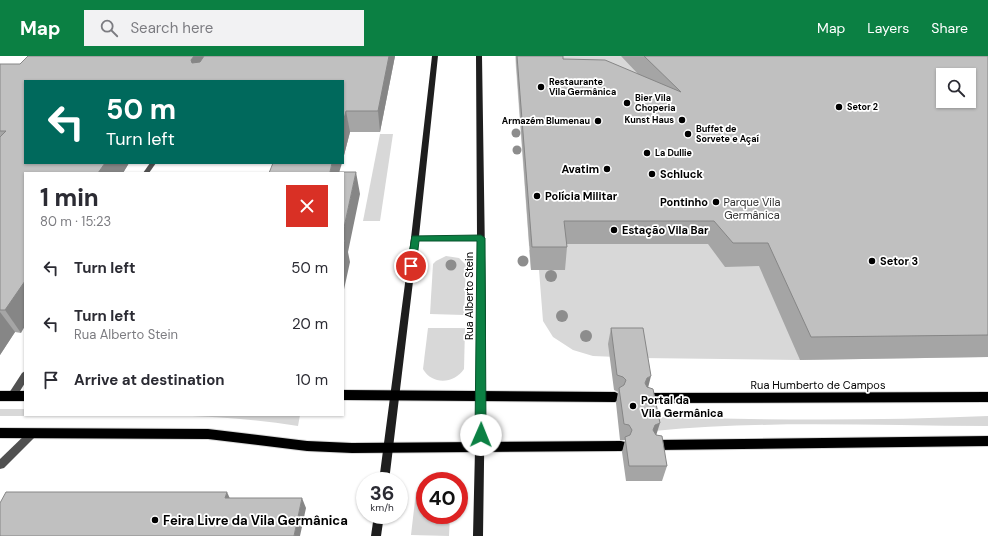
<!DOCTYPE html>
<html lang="en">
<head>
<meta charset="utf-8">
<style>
	:root { --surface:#fff; --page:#f2f2f3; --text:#2b2b33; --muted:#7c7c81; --accent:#0b8043 }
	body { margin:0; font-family:"DM Sans",sans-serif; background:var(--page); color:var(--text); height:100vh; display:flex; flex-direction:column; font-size:15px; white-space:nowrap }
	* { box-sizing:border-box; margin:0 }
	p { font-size:13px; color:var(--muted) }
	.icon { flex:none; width:22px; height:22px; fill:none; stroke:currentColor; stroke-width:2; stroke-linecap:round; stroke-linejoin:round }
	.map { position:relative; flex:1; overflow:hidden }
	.side { position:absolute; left:24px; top:116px; width:320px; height:244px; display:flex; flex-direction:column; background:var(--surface); border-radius:0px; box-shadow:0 1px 3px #0004 }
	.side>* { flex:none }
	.top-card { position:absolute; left:24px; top:24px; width:320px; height:84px; border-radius:0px; box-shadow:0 1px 3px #0004; background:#00695c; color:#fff; overflow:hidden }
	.controls { position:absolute; left:936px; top:12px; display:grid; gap:8px }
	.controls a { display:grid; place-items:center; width:40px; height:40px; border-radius:0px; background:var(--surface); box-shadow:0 1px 3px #0004; font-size:20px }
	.speed { position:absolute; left:356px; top:416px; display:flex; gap:8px; font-size:20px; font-weight:700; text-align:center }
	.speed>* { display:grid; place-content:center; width:52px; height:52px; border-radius:50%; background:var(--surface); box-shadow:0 1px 3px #0004; line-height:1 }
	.speed small { font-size:10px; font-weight:400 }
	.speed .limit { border:6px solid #d22; background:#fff; color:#111 }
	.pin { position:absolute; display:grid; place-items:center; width:34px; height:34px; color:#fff; margin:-17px; border:2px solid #fff; border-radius:50%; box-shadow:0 1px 4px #0007 }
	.me { position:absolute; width:44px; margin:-22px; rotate:1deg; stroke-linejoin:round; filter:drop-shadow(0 0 3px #0008) }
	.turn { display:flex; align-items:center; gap:14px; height:84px; padding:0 16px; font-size:18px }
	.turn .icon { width:52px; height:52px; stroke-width:2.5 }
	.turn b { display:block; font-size:28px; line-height:34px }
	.round { display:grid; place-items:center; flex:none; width:42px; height:42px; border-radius:0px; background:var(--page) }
	.headline { display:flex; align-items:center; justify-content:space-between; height:68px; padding:0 16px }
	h1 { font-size:24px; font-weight:800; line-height:30px }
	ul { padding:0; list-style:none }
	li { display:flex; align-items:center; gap:12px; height:56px; padding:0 16px }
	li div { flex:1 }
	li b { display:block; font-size:15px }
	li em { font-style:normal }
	header { display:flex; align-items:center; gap:24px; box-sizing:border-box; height:56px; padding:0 20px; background:var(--accent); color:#fff }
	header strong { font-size:19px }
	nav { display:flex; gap:22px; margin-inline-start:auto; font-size:14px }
	.search { width:280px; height:36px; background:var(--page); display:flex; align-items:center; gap:10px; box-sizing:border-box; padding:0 14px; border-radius:0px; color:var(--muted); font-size:15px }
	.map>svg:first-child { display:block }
	.green { fill:#d8d8d8; fill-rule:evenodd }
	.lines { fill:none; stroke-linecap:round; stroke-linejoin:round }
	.primary-casing { stroke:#dbdbdb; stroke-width:2 }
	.street { fill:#515151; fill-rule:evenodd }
	.secondary { fill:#1e1e1e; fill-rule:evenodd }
	.primary { fill:#000; fill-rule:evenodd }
	.tree { fill:#8d8d8d }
	.wall { fill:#a5a5a5 }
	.shaded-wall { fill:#868686 }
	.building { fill:#c0c0c0; stroke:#868686; fill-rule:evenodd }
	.route { fill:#0b8043; stroke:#07532c }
	.poi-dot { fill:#000; stroke:#fff; stroke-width:1.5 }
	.labels { text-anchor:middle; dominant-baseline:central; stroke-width:3.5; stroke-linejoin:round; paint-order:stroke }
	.far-poi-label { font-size:9px; font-weight:bold; fill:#000; stroke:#fff; text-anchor:start }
	.poi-label { font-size:11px; font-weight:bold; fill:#000; stroke:#fff; text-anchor:start }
	.park-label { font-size:11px; fill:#2f2f2f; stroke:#fff }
	.street-label { font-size:11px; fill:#000; stroke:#fff }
	.near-poi-label { font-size:13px; font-weight:bold; fill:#000; stroke:#fff; text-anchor:start }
</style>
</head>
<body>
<header>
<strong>Map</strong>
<div class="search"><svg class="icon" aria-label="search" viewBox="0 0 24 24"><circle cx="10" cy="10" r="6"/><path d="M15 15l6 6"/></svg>Search here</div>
<nav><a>Map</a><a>Layers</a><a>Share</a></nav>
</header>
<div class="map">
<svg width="988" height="480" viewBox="0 0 988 480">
	<rect width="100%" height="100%" fill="#fff"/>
	<g class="green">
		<path d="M 515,0 L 988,0 L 988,301 L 800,304 L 641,302 L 593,300 L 573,294 L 553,281 L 543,265 L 539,214 L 531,214 L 529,194 L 538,194 L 538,190 L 529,190 ZM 943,19 L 969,19 L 969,45 L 943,45 Z"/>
		<path d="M 380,78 L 393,78 L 380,165 L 363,165 Z"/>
		<path d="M 446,200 L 459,202 L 466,209 L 464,259 L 430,258 L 433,208 L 436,205 Z"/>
		<path d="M 428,272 L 465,272 L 464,313 C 454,328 432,329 423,313 Z"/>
		<path d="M 0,353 L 25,353 L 25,359 L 300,359 L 298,370 C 200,354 99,360 0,360 Z"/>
		<path d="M 988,360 L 988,370 C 877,370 765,364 654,375 L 651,361 C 763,364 876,365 988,360 Z"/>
		<path d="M 419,433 L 425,433 L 425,459 L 450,459 L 449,480 L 411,479 L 416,436 Z"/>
	</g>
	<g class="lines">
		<g class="primary-casing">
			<g id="primary">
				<path d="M 343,334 L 615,336 L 619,338 L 621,341 L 619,344 L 615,346 L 343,344 Z"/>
				<rect x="0" y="335" width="25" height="10"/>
				<path d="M 988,336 L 988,346 L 648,347 L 644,345 L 642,342 L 644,339 L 648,337 Z"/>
				<path d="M 0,372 L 208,373 L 307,385 L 352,387 L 621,385 L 625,386 L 627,390 L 625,394 L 621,395 L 352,397 L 307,395 L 208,383 L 0,382 Z"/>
				<path d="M 988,380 L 988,390 L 656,394 L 652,393 L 650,389 L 652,385 L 656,384 Z"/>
			</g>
		</g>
		<g class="street">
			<path d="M 150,107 L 156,107 L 149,117 L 143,117 Z"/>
			<path d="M 25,315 L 25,327 L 15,343 L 12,344 L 9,343 L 7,340 L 9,337 L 22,317 Z"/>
			<path d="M 32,374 L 35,375 L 37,378 L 35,381 L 4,412 L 0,413 L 0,403 L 29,375 Z"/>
		</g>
		<g class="secondary">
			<path d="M 432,0 L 438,0 L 419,180 L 477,180 L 476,0 L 482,0 L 486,265 L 483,480 L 473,480 L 478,265 L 477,184 L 418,184 L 389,425 L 379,425 L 411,182 Z"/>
			<path d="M 374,459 L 384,459 L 381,480 L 371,480 Z"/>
		</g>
		<use href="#primary" class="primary"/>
	</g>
	<g class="tree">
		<circle cx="516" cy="77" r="4.5"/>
		<circle cx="517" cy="94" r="4.5"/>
		<circle cx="523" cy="205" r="5.5"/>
		<circle cx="451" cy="209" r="5.5"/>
		<circle cx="551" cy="220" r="6"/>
		<circle cx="562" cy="260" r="6"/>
		<circle cx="586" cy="280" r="6"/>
	</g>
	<g class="wall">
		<path d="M 28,0 L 395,0 L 380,76 L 350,76 L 343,103 L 343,25 L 25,25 L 25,107 L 129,107 L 123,117 L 25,117 L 21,277 L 15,276 L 0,299 L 0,8 L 20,8 Z"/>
		<path d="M 516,0 L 563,0 L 563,3 L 638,18 L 621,0 L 988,0 L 988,301 L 800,304 L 759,210 L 725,211 L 708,188 L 567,188 L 567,191 L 565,214 L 531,214 L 516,6 Z"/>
		<path d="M 611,272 L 648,331 L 656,379 L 667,410 L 662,425 L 626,425 L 622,396 L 625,384 L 620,384 L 616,347 L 618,336 L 614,334 L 608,288 Z"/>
	</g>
	<g class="shaded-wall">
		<path d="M 194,0 L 206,0 L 198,24 L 191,4 Z"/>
		<path d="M 389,0 L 395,0 L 380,76 L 378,55 Z"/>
		<path d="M 346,55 L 350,76 L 343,103 L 343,67 Z"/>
		<path d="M 105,107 L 129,107 L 123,117 L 98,117 Z"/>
		<path d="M 332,107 L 342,107 L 339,117 L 330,116 Z"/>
		<path d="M 356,116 L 360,138 L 348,196 L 350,206 L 343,238 L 343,176 Z"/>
		<path d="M 25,225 L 25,270 L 21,277 L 5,254 Z"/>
		<path d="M 0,256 L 15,276 L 0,299 Z"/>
		<path d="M 651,320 L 647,336 L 645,327 L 647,322 Z"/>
		<path d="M 660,367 L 655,383 L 653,374 L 655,369 Z"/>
		<path d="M 227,436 L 232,447 L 225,442 Z"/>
		<path d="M 302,442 L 306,452 L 300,480 L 294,480 Z"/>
	</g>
	<g class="building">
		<path d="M 28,0 L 194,0 L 191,4 L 192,7 L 200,6 L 204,0 L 389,0 L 378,55 L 346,55 L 343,67 L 343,25 L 25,25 L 25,107 L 105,107 L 98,117 L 25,117 L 25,225 L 5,254 L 0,254 L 0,81 L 6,75 L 0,75 L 0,8 L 20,8 Z"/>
		<path d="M 517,0 L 563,0 L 563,3 L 605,4 L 681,36 L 644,0 L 988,0 L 988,279 L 811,281 L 768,187 L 733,187 L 714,165 L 564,165 L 567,191 L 532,191 ZM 943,19 L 969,19 L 969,45 L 943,45 Z"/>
		<path d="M 273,107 L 332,107 L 330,116 L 356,116 L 343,176 L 343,117 L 269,117 Z"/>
		<path d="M 343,184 L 345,184 L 343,194 Z"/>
		<path d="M 611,272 L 643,272 L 651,320 L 647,322 L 645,327 L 647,331 L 653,333 L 660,367 L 655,369 L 653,374 L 656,379 L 662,380 L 667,410 L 629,410 L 625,381 L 630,379 L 632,374 L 629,369 L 624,368 L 619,332 L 624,329 L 626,324 L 623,321 L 617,319 Z"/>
		<path d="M 6,436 L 227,436 L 225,442 L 302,442 L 294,480 L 0,480 L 0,447 Z"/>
	</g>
	<path class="route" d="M 481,179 L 485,182 L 486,379 L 484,382 L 477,382 L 475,379 L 477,185 L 419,185 L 416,210 L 411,213 L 407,210 L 412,180 Z"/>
	<g class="poi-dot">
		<circle cx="541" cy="31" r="4"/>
		<circle cx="627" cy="47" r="4"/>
		<circle cx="839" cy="51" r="4"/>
		<circle cx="682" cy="64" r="4"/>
		<circle cx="598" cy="65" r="4"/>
		<circle cx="688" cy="78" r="4"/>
		<circle cx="647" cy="97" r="4"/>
		<circle cx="607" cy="113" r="4"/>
		<circle cx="652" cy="118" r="4"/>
		<circle cx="537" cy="140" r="4"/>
		<circle cx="716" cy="146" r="4"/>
		<circle cx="614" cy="174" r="4"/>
		<circle cx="872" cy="205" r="4"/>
		<circle cx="633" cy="350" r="4"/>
		<circle cx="155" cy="464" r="4"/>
	</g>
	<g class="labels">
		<g class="far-poi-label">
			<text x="549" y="26">Restaurante<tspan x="549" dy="10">Vila Germânica</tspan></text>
			<text x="635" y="42">Bier Vila<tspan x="635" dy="10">Choperia</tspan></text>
			<text x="847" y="51">Setor 2</text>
			<text x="674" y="64" text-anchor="end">Kunst Haus</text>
			<text x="590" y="65" text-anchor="end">Armazém Blumenau</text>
			<text x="696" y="73">Buffet de<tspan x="696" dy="10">Sorvete e Açaí</tspan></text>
			<text x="655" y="97">La Dullie</text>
		</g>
		<g class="poi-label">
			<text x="599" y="113" text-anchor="end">Avatim</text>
			<text x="660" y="118">Schluck</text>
			<text x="545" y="140">Polícia Militar</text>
			<text x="708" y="146" text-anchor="end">Pontinho</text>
			<text x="622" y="174">Estação Vila Bar</text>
			<text x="880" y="205">Setor 3</text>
			<text x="641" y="344">Portal da<tspan x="641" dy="13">Vila Germânica</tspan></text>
		</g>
		<g class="park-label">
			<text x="752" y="146">Parque Vila<tspan x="752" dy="13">Germânica</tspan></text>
		</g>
		<g class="street-label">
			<text transform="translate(469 240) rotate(-90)">Rua Alberto Stein</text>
			<text x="818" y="329">Rua Humberto de Campos</text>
		</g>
		<g class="near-poi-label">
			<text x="163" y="464">Feira Livre da Vila Germânica</text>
		</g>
	</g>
</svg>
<div class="controls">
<a><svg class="icon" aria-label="search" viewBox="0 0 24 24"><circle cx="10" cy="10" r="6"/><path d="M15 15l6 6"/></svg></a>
</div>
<div class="speed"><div>36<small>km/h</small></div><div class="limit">40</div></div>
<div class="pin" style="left:411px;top:210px;background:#d93025"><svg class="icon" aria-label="arrive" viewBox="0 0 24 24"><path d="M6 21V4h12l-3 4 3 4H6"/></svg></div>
<svg class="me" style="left:481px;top:379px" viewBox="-20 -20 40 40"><circle r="19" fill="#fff"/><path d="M0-13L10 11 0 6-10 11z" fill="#0b8043"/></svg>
<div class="top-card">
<div class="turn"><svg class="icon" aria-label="left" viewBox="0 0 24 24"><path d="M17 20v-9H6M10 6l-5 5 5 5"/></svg><div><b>50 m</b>Turn left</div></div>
</div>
<section class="side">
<div class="headline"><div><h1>1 min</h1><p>80 m · 15:23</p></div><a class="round" style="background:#d93025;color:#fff"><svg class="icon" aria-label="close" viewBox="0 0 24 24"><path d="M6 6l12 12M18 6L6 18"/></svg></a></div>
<ul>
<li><svg class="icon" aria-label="left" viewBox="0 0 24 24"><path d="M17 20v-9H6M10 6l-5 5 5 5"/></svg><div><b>Turn left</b></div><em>50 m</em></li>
<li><svg class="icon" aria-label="left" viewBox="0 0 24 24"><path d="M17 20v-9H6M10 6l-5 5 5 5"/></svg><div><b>Turn left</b><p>Rua Alberto Stein</p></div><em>20 m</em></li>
<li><svg class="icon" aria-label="arrive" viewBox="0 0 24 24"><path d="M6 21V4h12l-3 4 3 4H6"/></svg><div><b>Arrive at destination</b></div><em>10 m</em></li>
</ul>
</section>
</div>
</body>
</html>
